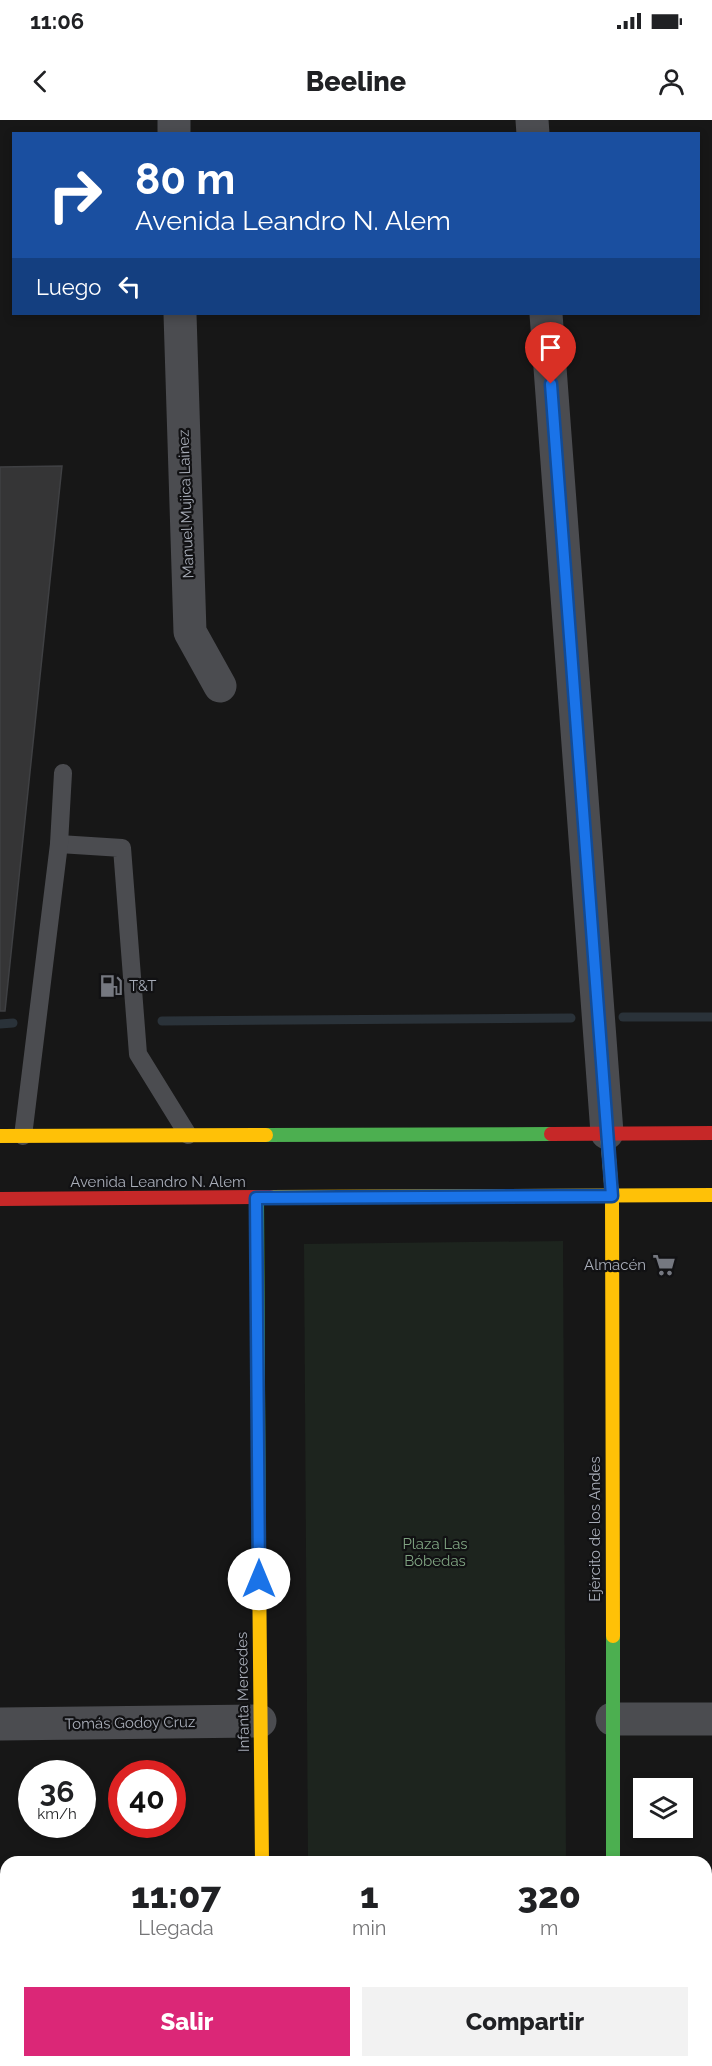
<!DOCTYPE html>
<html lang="es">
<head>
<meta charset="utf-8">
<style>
	:root { --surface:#fff; --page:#f2f2f2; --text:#202124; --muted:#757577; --accent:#db2777 }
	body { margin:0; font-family:Raleway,sans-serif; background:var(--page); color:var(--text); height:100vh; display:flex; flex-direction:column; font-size:22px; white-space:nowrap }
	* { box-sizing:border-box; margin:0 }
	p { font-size:20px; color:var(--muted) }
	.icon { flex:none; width:33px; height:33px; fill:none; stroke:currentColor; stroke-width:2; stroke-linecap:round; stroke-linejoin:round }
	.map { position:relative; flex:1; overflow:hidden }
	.drawer { position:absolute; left:0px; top:1736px; width:712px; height:212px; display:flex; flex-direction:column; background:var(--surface); border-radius:18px 18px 0 0; box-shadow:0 3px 9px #0003 }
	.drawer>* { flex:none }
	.top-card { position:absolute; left:12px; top:12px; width:688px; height:183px; border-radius:0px; box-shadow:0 3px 9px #0003; background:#1a4fa0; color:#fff; overflow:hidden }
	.controls { position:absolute; left:633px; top:1658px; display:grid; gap:12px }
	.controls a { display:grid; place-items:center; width:60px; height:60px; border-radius:0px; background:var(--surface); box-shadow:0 3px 9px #0003; font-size:30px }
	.speed { position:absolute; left:18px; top:1640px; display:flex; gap:12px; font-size:30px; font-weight:700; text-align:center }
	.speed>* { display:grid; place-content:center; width:78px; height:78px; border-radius:50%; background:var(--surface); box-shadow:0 3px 9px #0003; line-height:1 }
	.speed small { font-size:15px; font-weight:400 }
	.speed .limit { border:9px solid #d22; background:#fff; color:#111 }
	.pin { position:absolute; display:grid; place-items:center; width:51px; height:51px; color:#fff; margin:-62px -26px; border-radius:50% 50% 50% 0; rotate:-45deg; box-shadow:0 0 6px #0007 }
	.pin .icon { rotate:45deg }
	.me { position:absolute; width:66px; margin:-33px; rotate:0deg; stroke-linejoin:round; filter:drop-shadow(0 0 4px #0008) }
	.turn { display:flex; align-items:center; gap:21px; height:126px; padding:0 24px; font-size:27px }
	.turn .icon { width:78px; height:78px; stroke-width:2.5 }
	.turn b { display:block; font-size:42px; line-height:51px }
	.then { display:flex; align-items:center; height:57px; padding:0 24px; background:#0003; gap:12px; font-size:22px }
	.eta { display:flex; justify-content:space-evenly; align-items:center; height:102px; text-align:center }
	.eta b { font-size:36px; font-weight:800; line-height:42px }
	.primary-button { display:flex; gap:12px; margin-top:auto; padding:12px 24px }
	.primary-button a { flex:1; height:69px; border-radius:0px; background:var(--accent); color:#fff; font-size:24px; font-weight:800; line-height:69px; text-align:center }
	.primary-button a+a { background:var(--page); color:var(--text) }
	.status { display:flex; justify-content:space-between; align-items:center; height:42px; padding:0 30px; background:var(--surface); direction:ltr }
	.status svg { height:16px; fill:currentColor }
	header { display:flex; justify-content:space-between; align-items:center; height:78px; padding:0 24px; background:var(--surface); font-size:27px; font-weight:800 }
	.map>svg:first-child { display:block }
	.green { fill:#1d241e }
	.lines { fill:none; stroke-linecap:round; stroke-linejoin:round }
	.stream { stroke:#2a3239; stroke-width:9 }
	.building { fill:#353536; stroke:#3f4043; stroke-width:1.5 }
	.lane { stroke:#4b4c50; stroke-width:18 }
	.street { stroke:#4b4c50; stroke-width:33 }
	.fast { stroke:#4caf50; stroke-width:14 }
	.slow { stroke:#ffc107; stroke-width:14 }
	.jam { stroke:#c62828; stroke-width:14 }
	.route-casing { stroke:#114b97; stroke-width:15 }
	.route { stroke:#1a73e8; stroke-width:10 }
	.labels { text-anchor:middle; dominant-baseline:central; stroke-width:4.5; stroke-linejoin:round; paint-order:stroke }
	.street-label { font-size:15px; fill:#a8adb8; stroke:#111113 }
	.poi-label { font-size:15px; fill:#a8adb8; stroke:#111113; text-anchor:start }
	.park-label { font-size:15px; fill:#7fa381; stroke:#111113 }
</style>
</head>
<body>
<div class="status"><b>11:06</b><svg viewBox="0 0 49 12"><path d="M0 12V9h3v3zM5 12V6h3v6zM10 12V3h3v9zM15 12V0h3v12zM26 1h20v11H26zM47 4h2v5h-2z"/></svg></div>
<header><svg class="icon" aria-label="back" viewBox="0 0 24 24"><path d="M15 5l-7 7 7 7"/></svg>Beeline<svg class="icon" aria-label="person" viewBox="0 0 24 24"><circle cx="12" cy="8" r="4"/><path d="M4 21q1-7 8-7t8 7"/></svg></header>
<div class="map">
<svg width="712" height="1946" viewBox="0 0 712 1946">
	<rect width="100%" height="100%" fill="#171717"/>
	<g class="green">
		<path d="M 563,1121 L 566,1741 L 308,1741 L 304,1124 Z"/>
		<rect x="309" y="1941" width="259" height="5"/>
	</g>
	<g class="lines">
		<g class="stream">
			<path d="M 623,897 L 712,897"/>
			<path d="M 162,901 L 571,898"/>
			<path d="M 0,904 L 13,903"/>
		</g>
	</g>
	<path class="building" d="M 62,346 L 5,891 L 0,891 L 0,347 Z"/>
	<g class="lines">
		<g class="lane">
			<path d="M 59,724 L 122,728 L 138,934 L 188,1015"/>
			<path d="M 23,1016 L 59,724 L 63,653"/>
		</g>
		<g class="street">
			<path d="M 174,0 L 174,14"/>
			<path d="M 532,0 L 533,14"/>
			<path d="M 180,194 L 190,512 L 220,566"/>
			<path d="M 546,194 L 607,1013"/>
			<path d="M 612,1599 L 712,1599"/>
			<path d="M 0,1604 L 260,1601"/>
			<path d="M 706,1936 L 712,1936"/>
			<path d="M 0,1937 L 6,1937"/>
		</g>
		<g class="fast">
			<path d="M 266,1015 L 551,1014"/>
			<path d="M 257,1078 L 259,1441"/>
			<path d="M 613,1516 L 613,1742"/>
		</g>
		<g class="slow">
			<path d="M 607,1013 L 612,1076 L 613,1516"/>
			<path d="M 0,1016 L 266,1015"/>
			<path d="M 270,1077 L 712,1075"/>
			<path d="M 259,1441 L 262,1742"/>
			<path d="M 266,1941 L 266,1946"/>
			<path d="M 613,1941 L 613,1946"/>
		</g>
		<g class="jam">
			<path d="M 551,1014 L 712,1013"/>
			<path d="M 0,1079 L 270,1077"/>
		</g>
	</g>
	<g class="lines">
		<g class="route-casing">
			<path id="route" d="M 259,1459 L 256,1078 L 612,1076 L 551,264"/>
		</g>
		<use href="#route" class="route"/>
	</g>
	<defs>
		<g id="fuel-bare" transform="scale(1.8)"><path d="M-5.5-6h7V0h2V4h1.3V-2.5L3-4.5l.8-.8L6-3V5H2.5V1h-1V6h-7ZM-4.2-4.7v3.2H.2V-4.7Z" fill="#757880" stroke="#111113" stroke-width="2.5" paint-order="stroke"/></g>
		<g id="supermarket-bare" transform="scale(1.8)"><path d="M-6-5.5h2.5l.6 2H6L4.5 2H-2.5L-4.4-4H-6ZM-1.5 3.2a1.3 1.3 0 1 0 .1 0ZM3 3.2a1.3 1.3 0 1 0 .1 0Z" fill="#757880" stroke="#111113" stroke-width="2.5" paint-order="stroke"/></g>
	</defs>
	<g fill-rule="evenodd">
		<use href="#fuel-bare" x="111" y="866"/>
		<use href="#supermarket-bare" x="664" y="1145"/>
	</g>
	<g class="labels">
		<g class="street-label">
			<text transform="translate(186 384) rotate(-92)">Manuel Mujica Lainez</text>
			<text x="158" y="1062">Avenida Leandro N. Alem</text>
			<text transform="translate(595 1409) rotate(-90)">Ejército de los Andes</text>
			<text transform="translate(243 1572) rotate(-91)">Infanta Mercedes</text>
			<text transform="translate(130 1603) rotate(-1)">Tomás Godoy Cruz</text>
		</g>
		<g class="poi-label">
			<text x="129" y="866">T&amp;T</text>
			<text x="646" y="1145" text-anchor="end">Almacén</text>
		</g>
		<g class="park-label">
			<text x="435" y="1424">Plaza Las<tspan x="435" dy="17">Bóbedas</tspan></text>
		</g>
	</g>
</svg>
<div class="controls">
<a><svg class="icon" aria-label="layers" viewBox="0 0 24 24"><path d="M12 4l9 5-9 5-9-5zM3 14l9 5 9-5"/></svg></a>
</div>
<div class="speed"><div>36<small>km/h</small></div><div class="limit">40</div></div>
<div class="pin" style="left:551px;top:264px;background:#d93025"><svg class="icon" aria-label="arrive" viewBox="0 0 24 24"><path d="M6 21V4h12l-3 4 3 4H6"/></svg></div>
<svg class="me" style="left:259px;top:1459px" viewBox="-20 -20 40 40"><circle r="19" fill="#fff"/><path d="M0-13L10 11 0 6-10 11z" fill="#1a73e8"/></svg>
<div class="top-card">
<div class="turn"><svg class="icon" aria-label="right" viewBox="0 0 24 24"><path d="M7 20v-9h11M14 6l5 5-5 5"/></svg><div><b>80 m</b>Avenida Leandro N. Alem</div></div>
<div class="then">Luego<svg class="icon" aria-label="left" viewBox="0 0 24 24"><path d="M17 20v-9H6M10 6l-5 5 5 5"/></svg></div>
</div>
<section class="drawer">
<div class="eta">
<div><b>11:07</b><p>Llegada</p></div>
<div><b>1</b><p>min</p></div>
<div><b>320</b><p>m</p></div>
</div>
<div class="primary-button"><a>Salir</a><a>Compartir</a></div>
</section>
</div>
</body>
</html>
